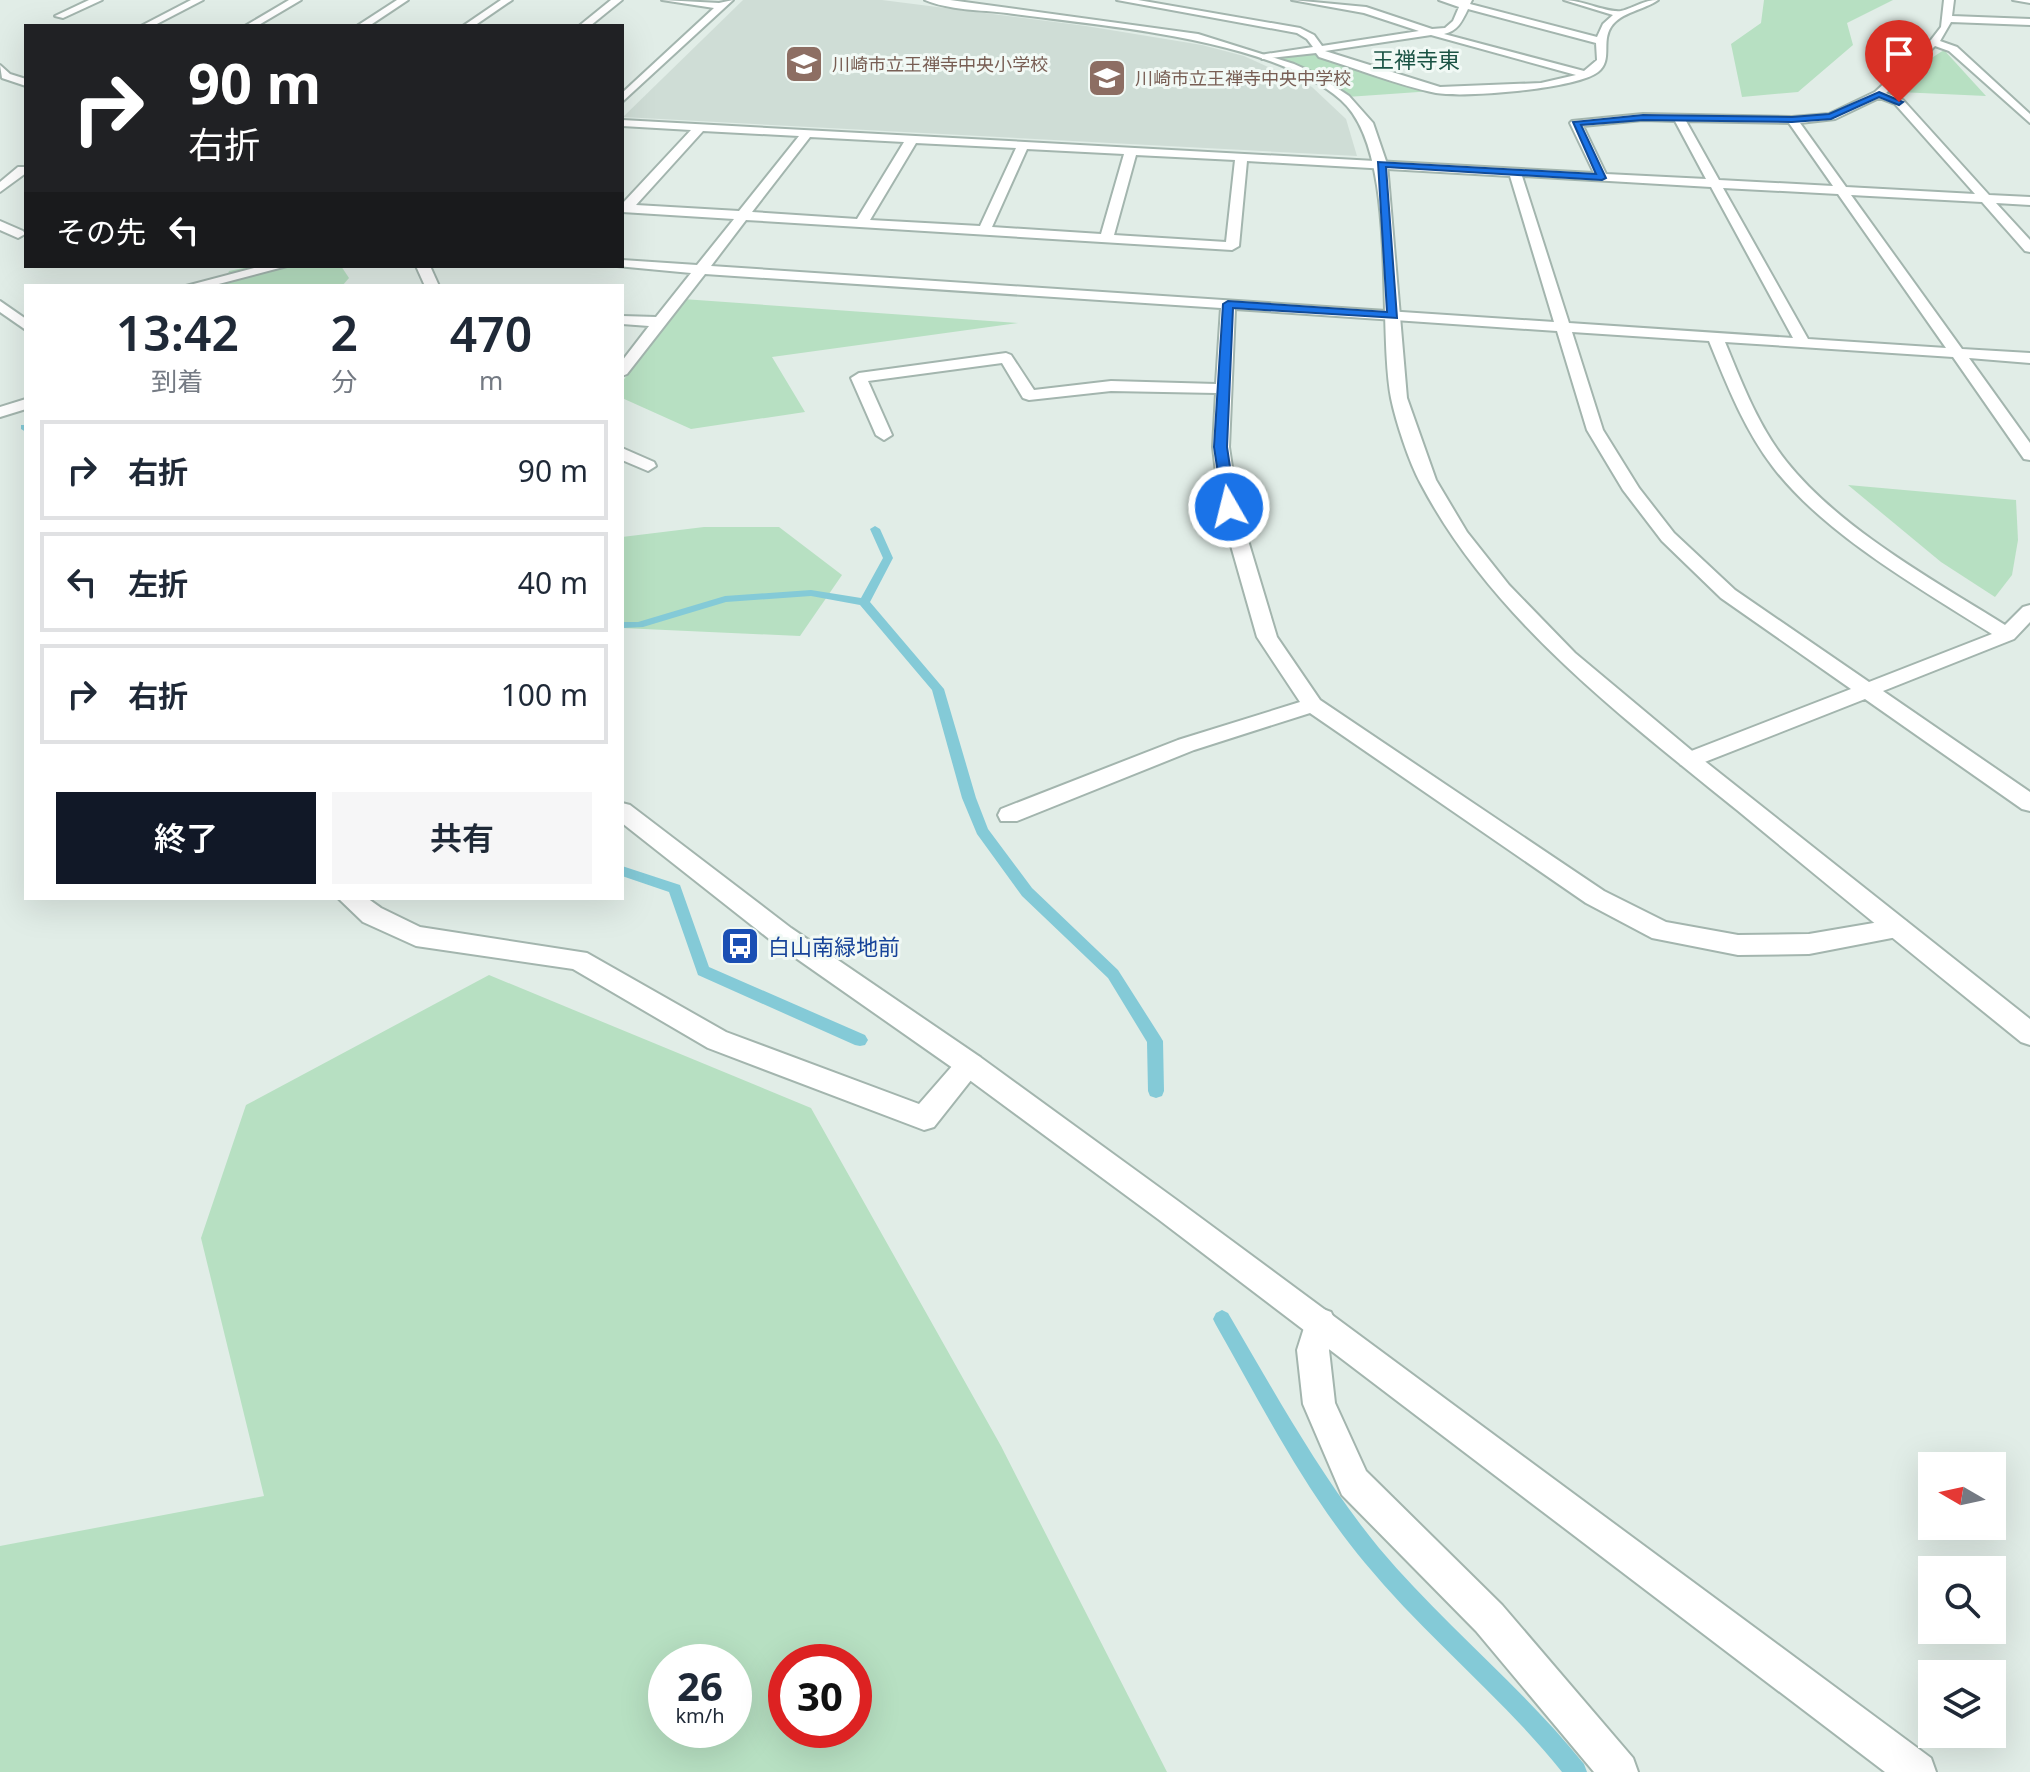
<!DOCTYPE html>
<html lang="ja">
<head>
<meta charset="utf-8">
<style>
	:root { --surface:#fff; --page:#f6f6f7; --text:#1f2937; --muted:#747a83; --line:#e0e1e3; --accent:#111827 }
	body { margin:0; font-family:"Noto Sans","Noto Sans JP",sans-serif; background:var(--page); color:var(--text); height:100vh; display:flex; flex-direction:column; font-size:30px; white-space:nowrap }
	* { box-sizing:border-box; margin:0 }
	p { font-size:26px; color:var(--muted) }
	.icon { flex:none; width:44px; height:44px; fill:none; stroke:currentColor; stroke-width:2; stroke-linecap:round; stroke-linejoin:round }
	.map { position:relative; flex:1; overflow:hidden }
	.panel { position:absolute; left:24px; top:284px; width:600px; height:616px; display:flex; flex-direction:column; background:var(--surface); border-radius:0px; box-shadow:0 8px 32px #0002 }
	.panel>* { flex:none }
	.hud { position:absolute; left:24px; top:24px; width:600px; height:244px; border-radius:0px; box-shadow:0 8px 32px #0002; background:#202124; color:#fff; overflow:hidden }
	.needle { width:52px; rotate:279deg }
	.buttons { position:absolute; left:1918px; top:1452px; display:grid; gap:16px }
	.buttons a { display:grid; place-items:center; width:88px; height:88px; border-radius:0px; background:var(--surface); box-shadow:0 8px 32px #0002; font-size:40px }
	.speed { position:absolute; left:648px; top:1644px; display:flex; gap:16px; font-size:40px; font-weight:700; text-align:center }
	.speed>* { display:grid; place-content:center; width:104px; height:104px; border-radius:50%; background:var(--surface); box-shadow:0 8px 32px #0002; line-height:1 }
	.speed small { font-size:20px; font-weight:400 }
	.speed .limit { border:12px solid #d22; background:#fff; color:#111 }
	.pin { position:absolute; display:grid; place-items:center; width:68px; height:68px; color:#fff; margin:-82px -34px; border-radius:50% 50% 50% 0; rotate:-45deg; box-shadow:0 0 8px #0007 }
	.pin .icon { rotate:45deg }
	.me { position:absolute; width:88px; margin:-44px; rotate:352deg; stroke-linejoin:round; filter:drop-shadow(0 0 6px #0008) }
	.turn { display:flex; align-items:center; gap:28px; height:168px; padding:0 32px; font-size:36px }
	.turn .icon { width:104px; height:104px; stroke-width:2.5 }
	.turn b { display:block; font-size:56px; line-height:68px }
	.then { display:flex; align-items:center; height:76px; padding:0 32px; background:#0003; gap:16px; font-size:30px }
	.eta { display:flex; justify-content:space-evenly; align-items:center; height:136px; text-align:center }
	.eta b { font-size:48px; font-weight:600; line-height:56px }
	.cta { display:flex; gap:16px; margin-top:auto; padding:16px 32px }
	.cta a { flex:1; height:92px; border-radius:0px; background:var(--accent); color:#fff; font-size:32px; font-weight:600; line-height:92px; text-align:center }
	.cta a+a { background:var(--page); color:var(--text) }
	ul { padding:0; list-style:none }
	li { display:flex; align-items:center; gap:24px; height:100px; margin:0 16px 12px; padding:0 16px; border:4px solid var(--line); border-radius:0px }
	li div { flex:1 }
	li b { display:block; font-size:30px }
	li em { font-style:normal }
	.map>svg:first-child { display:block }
	.built { fill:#cfddd6 }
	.green { fill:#b7e0c2; fill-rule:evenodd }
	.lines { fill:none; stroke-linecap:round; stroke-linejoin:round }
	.stream { fill:#84cad7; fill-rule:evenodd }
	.minor-casing { stroke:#a3b5ae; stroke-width:4 }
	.tertiary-casing { stroke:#a3b5ae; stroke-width:4 }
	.minor { fill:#fff; fill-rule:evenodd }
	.tertiary { fill:#fff; fill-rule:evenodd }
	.route { fill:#1a73e8; stroke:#114b97; stroke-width:2 }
	.labels { text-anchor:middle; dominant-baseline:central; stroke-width:6; stroke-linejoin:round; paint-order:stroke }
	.far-education-label { font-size:18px; fill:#785e54; stroke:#f1f9f5; text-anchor:start }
	.far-quarter-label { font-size:22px; fill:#1a5344; stroke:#f1f9f5 }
	.transit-label { font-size:22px; fill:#164399; stroke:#f1f9f5; text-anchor:start }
</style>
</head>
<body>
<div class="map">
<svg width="2030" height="1772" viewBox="0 0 2030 1772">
	<rect width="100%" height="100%" fill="#e1ede7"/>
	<path class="built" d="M 743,0 L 882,0 L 1086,26 L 1202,45 L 1244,56 L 1312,87 L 1346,119 L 1357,156 L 623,117 Z"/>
	<g class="green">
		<path d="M 1764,0 L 1893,0 L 1847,23 L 1853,45 L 1798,92 L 1742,97 L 1731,44 L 1761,23 Z"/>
		<path d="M 1315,50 L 1433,91 L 1347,97 L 1271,57 Z"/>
		<path d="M 1944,50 L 1986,96 L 1899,92 L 1916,68 Z"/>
		<path d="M 253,266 L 341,266 L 349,278 L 342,286 L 224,286 L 229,271 Z"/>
		<path d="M 683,299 L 1018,323 L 772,357 L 805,412 L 691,429 L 622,398 L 622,382 Z"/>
		<path d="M 1848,485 L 2016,500 L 2018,540 L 2012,575 L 1995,597 L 1941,562 Z"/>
		<path d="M 704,527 L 779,527 L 842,575 L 800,636 L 622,628 L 622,537 Z"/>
		<path d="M 489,975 L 811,1108 L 1001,1446 L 1167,1772 L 0,1772 L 0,1546 L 264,1496 L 201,1238 L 246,1105 ZM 666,1662 L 734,1662 L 734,1730 L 666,1730 ZM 786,1662 L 854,1662 L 854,1730 L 786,1730 Z"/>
	</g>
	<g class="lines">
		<g class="stream">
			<path d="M 21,425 L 26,425 L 26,432 L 21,429 Z"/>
			<path d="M 875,526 L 880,529 L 893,558 L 870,602 L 944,689 L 976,798 L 988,829 L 1032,888 L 1118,970 L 1160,1036 L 1163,1041 L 1164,1091 L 1162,1096 L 1156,1098 L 1150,1096 L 1148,1091 L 1147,1042 L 1108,978 L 1022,896 L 977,834 L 962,798 L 932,690 L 860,605 L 811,596 L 726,602 L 643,627 L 622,628 L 622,622 L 638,622 L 725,596 L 811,590 L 861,598 L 883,558 L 870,529 Z"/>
			<path d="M 622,866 L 680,885 L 709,967 L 865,1035 L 868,1040 L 865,1045 L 860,1046 L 855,1045 L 698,975 L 669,892 L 622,876 Z"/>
			<path d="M 1222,1310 L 1228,1313 C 1275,1393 1320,1476 1379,1548 C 1443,1624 1521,1686 1584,1764 L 1587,1772 L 1562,1772 C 1502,1697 1426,1637 1365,1563 C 1305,1491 1262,1406 1216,1325 L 1213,1319 L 1216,1313 Z"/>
		</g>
		<g class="minor-casing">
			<g id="minor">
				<path d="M 89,0 L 102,0 L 63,18 L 55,16 Z"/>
				<path d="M 191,0 L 203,0 L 153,26 L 141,26 Z"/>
				<path d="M 289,0 L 301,0 L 257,26 L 245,26 Z"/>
				<path d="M 397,0 L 408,0 L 369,26 L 357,26 Z"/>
				<path d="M 501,0 L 512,0 L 474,26 L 463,26 Z"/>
				<path d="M 611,0 L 622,0 L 590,26 L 579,26 Z"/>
				<path d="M 662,0 L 719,3 L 733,0 L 622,102 L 622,93 L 714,8 Z"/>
				<path d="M 1117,0 L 1138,0 L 1300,28 L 1314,35 L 1322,46 L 1419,31 L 1364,13 L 1292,0 L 1366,7 L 1432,29 L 1445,28 L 1453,21 L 1459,7 L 1439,0 L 1472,0 L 1470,4 L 1597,37 L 1603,24 L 1613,15 L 1564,0 C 1582,0 1607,13 1621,11 C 1634,8 1643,0 1658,0 C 1644,10 1621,12 1611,27 C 1601,42 1613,60 1598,72 C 1576,89 1465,98 1436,93 C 1397,85 1358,69 1319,57 L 1316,53 L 1262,59 L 1262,55 L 1266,54 L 1313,47 L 1307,39 L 1297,33 ZM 1468,9 L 1596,43 L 1597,60 L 1584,71 L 1444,34 C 1458,31 1462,21 1468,9 ZM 1431,35 L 1576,75 L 1541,83 L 1440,87 L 1325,51 Z"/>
				<path d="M 1944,0 L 1954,0 L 1952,16 L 2030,19 L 2030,25 L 1951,22 L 1940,41 L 1957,47 L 2030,114 L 2030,123 L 1949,51 L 1935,46 L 1886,93 L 1903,100 L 1989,195 L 2030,197 L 2030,205 L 1996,203 L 2030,240 L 2030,252 L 2025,251 L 1982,202 L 1851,195 L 1962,349 L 2030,353 L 2030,363 L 1969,358 L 2030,443 L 2030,460 L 2024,459 L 1953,357 L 1725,342 C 1742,383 1758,426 1786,461 C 1839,528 1933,580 2005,625 L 2023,607 L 2030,605 L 2030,622 L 2014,639 L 1883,691 L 2030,792 L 2030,811 L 2022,809 L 1865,699 L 1697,765 L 1681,765 L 1678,760 L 1681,755 L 1851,689 L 1721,598 L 1662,541 L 1623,490 L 1587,430 L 1557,331 L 1235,309 L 1229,447 L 1238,507 L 1277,637 L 1320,700 L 1604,891 L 1666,922 L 1738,935 L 1809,934 L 1897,919 L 1906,921 L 1909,928 L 1906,935 L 1897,937 L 1809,954 L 1738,955 L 1652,938 L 1586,903 L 1310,713 L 1194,750 L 1017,821 L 1001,821 L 998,815 L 1001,809 L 1178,740 L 1300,702 L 1257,637 L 1220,507 L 1213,447 L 1216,393 L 1111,391 L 1029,400 L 1023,398 L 1002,363 L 868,381 L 892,435 L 884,440 L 876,435 L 851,378 L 859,373 L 1006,353 L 1011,355 L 1034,390 L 1111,381 L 1216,384 L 1221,308 L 705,274 L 627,374 L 622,376 L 622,361 L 649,326 L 622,324 L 622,316 L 656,317 L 691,273 L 617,266 L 622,266 L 622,260 L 697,265 L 734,219 L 622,212 L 622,204 L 691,130 L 622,126 L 622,120 L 1594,173 L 1570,123 L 1572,121 L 1643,114 L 1792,117 L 1829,114 L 1875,92 L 1931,40 L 1941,27 ZM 1879,98 L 1895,104 L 1975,194 L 1846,187 L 1800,123 L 1835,119 ZM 1643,120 L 1675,121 L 1706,179 L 1606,174 L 1583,126 ZM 1686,121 L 1789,123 L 1833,186 L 1719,180 ZM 703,131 L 799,136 L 739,211 L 636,205 ZM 810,137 L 904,142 L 857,219 L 752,212 ZM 916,143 L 1016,148 L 980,226 L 870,220 ZM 1027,149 L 1124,154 L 1101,234 L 992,227 ZM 1136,155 L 1235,160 L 1226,242 L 1114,235 ZM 1247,161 L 1510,176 L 1554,322 L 711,266 L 746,220 L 1232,250 L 1239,246 ZM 1522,176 L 1711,187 L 1793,338 L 1569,323 ZM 1723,188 L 1838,194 L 1946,348 L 1808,339 ZM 1572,332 L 1709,341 C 1727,385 1744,429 1773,467 C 1823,533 1922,590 1992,634 L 1869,682 L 1735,590 L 1674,533 L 1639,488 L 1603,430 Z"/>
				<path d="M 2013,0 L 2030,0 L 2030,3 Z"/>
				<path d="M 0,65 L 10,74 L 26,79 L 26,86 L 2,78 Z"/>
				<path d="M 18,167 L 26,167 L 26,173 L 0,192 L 0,182 Z"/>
				<path d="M 0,221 L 23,231 L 25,234 L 18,238 L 0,230 Z"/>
				<path d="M 262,266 L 287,266 L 211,286 L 186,286 Z"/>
				<path d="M 416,266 L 430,266 L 439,286 L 425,286 Z"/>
				<path d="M 622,448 L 654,462 L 656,466 L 648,471 L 622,460 Z"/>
				<path d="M 338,898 L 367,898 L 381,908 L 420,927 L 587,953 L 726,1032 L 919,1104 L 960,1057 L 970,1054 L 980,1057 L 983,1065 L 934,1127 L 924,1130 L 708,1048 L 573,969 L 416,946 L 363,922 Z"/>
				<path d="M 1320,1308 L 1331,1312 L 1336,1323 L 1329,1350 L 1335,1403 L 1366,1471 L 1502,1605 L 1633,1758 L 1638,1772 L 1594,1772 L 1476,1631 L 1342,1495 L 1303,1404 L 1297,1350 L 1309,1312 Z"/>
			</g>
		</g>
		<g class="tertiary-casing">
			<g id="tertiary">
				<path d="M 925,0 L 950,0 L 1198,34 L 1294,64 L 1316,74 L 1349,96 L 1373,123 L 1387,164 L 1407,398 L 1436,480 L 1467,532 L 1509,585 L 1575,653 L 1697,755 L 2030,1019 L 2030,1045 L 2021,1042 C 1926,965 1831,888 1737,810 C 1621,716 1492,619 1421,484 C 1409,462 1396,422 1391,398 C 1377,322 1399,151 1341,100 C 1269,37 1100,26 1007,13 C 981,10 948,10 925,0 Z"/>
				<path d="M 0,301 L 26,319 L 26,330 L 0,312 Z"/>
				<path d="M 26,399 L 26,409 L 0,417 L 0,407 Z"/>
				<path d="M 622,803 L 630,805 L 791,928 L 980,1057 L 1178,1201 L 1931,1758 L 1936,1772 L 1885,1772 L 1158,1219 L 960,1073 L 773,942 L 622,823 Z"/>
			</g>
		</g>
		<use href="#minor" class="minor"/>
		<use href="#tertiary" class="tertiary"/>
	</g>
	<path class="route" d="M 1879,92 L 1903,102 L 1899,105 L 1879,97 L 1831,119 L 1792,122 L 1643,120 L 1581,125 L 1606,178 L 1602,180 L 1386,167 L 1397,318 L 1233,308 L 1227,447 L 1236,507 L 1229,511 L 1223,507 L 1214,447 L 1223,304 L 1228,301 L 1387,312 L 1378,162 L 1596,174 L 1573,122 L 1643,115 L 1792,117 L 1829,114 Z"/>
	<defs>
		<g id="school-square" transform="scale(2)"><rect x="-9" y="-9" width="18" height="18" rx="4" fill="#8d6e63" stroke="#f1f9f5"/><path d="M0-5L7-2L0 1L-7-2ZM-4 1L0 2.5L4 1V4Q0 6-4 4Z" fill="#fff"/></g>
		<g id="bus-square" transform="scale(2)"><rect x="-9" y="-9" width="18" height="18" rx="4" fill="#1a4fb4" stroke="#f1f9f5"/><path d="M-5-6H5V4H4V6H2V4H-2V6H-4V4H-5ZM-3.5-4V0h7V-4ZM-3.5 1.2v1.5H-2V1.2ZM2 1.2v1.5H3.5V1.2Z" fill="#fff"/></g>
	</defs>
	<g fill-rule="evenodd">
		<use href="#school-square" x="804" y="64"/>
		<use href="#school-square" x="1107" y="78"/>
		<use href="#bus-square" x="740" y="946"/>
	</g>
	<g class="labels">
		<g class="far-education-label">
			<text x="832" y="64">川崎市立王禅寺中央小学校</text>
			<text x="1135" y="78">川崎市立王禅寺中央中学校</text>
		</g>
		<g class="far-quarter-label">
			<text x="1416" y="59">王禅寺東</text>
		</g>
		<g class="transit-label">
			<text x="768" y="946">白山南緑地前</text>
		</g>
	</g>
</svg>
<div class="buttons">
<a><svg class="needle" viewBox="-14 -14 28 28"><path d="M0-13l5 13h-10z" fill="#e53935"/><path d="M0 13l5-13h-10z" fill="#747a83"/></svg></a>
<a><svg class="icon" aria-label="search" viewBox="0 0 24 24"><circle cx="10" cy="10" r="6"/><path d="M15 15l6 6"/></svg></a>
<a><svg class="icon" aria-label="layers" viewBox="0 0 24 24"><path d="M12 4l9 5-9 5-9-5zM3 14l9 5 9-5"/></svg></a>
</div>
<div class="speed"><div>26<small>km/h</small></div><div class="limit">30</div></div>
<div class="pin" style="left:1899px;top:102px;background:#d93025"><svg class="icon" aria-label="arrive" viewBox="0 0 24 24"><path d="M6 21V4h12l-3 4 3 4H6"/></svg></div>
<svg class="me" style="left:1229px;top:507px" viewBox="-20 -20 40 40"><circle r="17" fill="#1a73e8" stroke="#fff" stroke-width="3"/><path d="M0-11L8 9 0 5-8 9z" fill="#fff"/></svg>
<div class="hud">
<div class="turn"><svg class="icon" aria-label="right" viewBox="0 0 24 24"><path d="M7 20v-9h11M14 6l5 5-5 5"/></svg><div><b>90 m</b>右折</div></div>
<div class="then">その先<svg class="icon" aria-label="left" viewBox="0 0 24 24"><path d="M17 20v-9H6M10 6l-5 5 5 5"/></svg></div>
</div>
<section class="panel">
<div class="eta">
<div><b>13:42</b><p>到着</p></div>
<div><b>2</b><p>分</p></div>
<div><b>470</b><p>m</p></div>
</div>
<ul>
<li><svg class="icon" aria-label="right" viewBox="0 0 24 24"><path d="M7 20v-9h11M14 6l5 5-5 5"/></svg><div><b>右折</b></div><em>90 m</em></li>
<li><svg class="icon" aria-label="left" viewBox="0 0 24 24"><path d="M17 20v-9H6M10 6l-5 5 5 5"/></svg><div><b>左折</b></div><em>40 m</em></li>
<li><svg class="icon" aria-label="right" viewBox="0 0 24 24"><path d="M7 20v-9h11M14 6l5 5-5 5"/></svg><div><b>右折</b></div><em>100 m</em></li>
</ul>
<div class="cta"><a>終了</a><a>共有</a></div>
</section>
</div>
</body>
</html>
